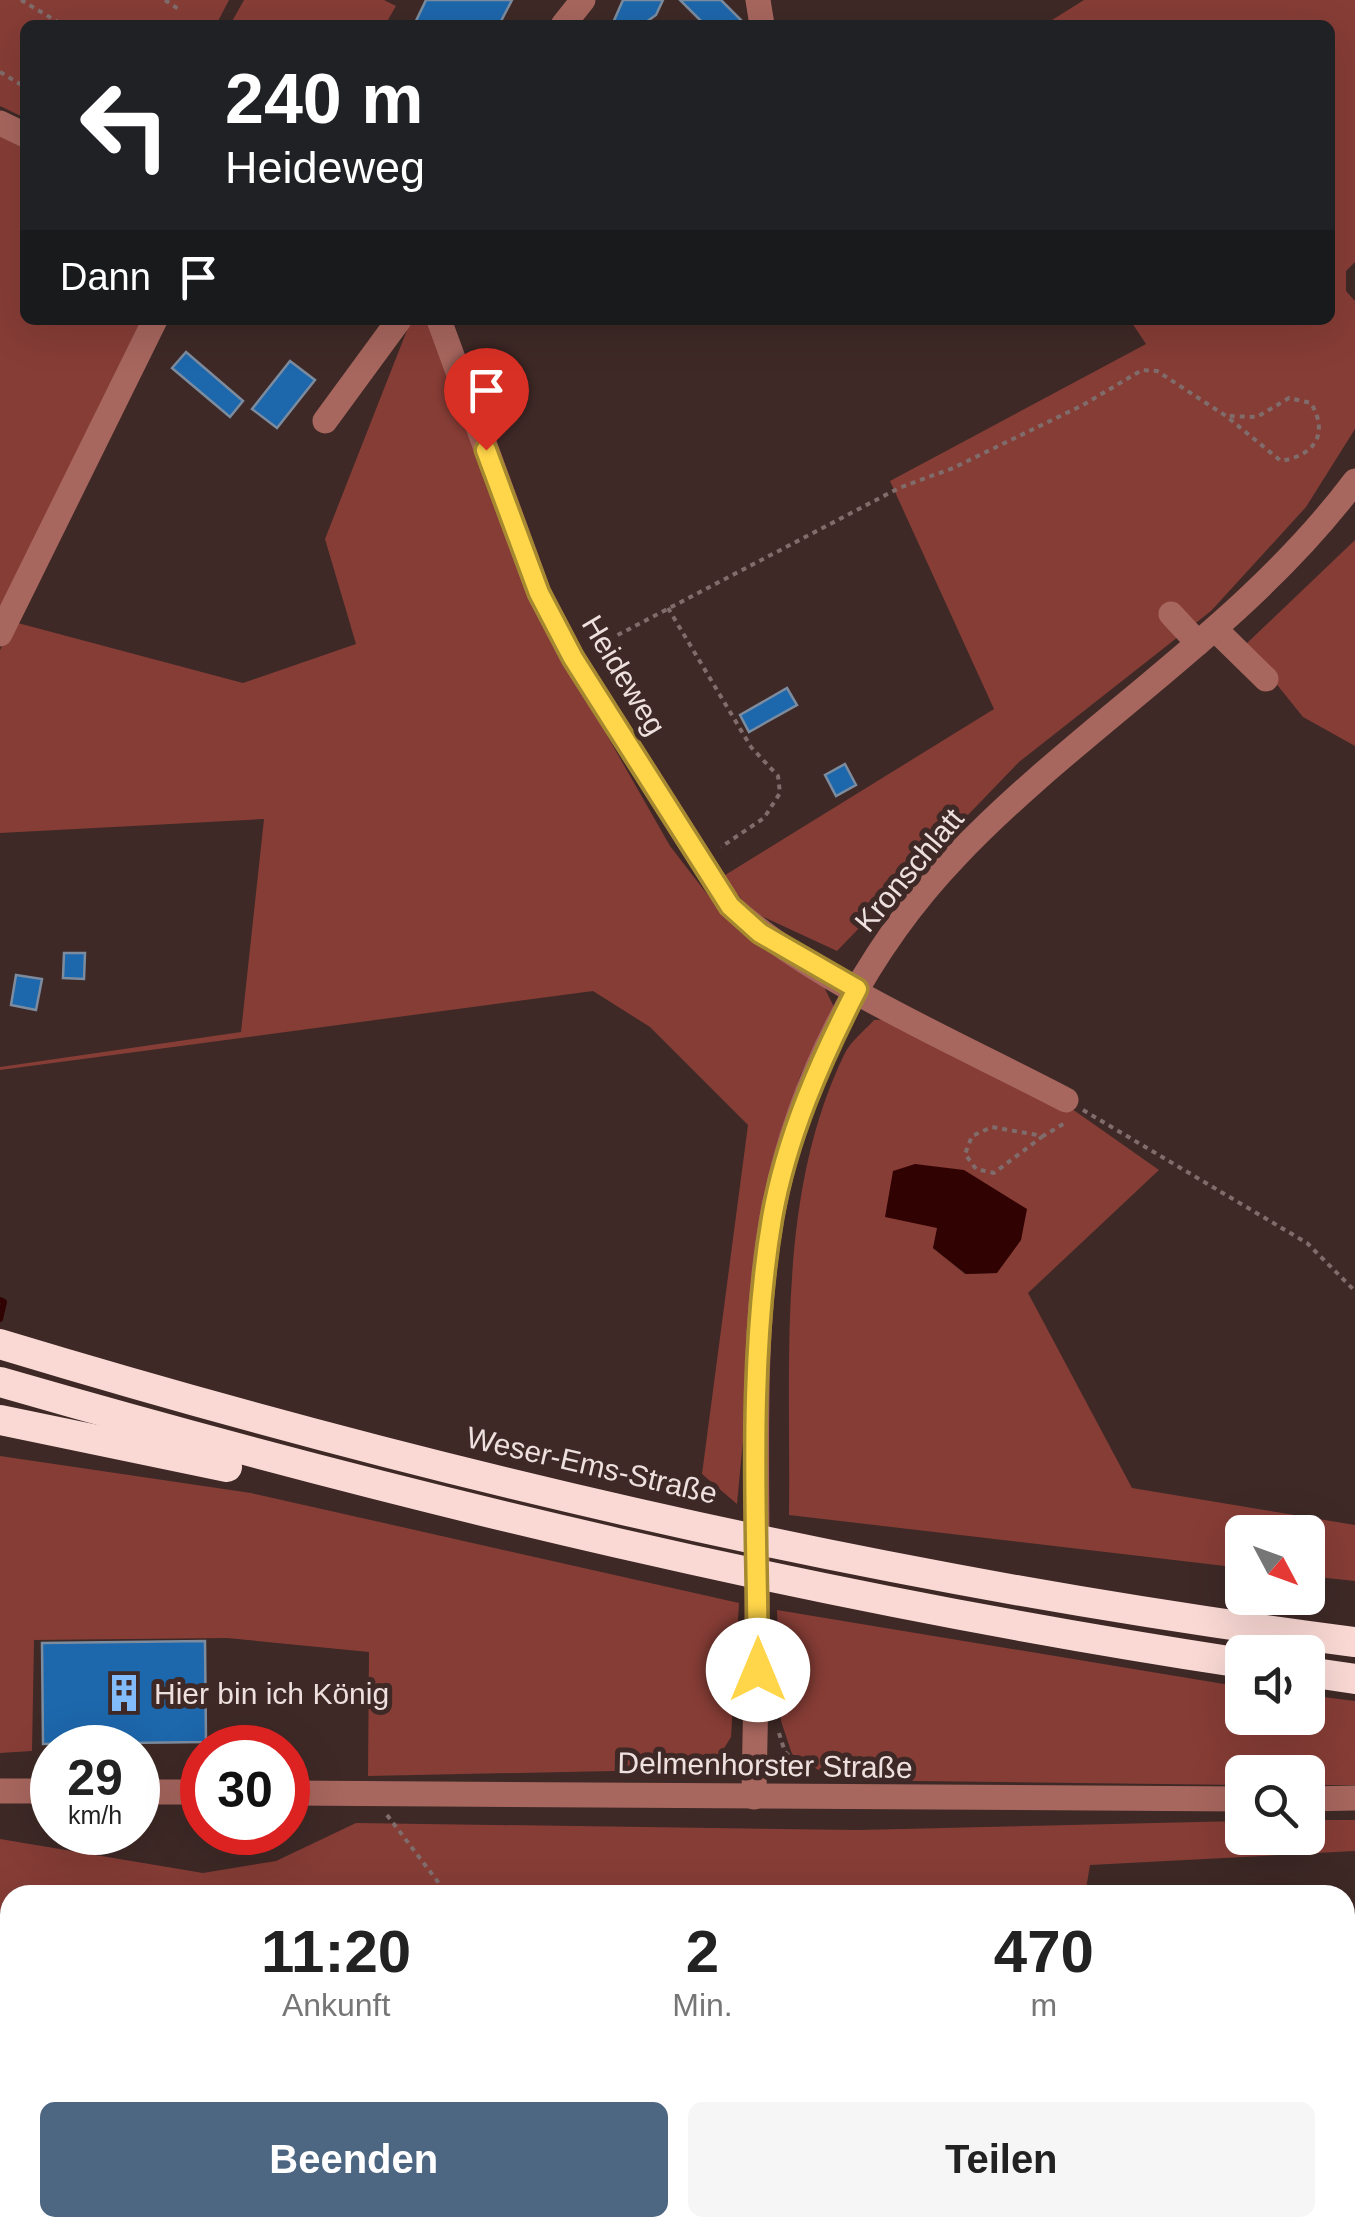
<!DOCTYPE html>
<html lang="de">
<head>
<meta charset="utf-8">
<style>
	:root { --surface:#fff; --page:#f6f6f6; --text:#222; --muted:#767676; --accent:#4d6783 }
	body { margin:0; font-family:Helvetica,sans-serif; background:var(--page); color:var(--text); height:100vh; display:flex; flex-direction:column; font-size:38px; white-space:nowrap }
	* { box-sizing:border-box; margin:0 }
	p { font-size:32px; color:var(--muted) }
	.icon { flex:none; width:55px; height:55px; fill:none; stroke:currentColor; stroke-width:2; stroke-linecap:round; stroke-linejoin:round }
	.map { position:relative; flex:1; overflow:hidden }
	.drawer { position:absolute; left:0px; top:1885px; width:1355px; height:352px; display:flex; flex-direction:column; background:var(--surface); border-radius:30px 30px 0 0; box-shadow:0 10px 40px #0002 }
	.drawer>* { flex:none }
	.hud { position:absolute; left:20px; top:20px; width:1315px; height:305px; border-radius:15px; box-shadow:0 10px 40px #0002; background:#202124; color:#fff; overflow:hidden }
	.needle { width:65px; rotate:131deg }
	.controls { position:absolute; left:1225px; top:1515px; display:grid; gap:20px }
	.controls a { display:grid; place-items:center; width:100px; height:100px; border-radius:15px; background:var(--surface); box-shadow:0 10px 40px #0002; font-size:50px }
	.speed { position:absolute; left:30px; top:1725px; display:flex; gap:20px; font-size:50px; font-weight:700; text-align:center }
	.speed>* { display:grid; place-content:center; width:130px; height:130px; border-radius:50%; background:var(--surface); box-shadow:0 10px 40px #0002; line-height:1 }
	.speed small { font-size:25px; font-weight:400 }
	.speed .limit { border:15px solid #d22; background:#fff; color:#111 }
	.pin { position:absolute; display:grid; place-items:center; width:85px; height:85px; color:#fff; margin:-102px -42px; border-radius:50% 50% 50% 0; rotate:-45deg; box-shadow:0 0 10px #0007 }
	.pin .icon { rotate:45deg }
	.me { position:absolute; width:110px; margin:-55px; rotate:0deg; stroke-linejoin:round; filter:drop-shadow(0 0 8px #0008) }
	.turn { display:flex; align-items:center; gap:35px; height:210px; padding:0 40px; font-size:45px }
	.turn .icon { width:130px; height:130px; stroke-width:2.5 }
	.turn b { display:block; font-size:70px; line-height:85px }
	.then { display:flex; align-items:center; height:95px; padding:0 40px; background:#0003; gap:20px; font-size:38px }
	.eta { display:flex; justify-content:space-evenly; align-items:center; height:170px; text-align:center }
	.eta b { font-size:60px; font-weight:600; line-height:70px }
	.button { display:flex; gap:20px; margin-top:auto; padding:20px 40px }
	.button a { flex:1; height:115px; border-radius:15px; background:var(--accent); color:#fff; font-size:40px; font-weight:600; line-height:115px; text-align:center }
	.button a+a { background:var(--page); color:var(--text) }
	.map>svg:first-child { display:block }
	.green { fill:#863d36; fill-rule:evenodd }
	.water { fill:#310202 }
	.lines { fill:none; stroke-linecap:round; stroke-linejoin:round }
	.stream { stroke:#310202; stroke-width:6 }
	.building { fill:#1d67ac; stroke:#7c8c9e; stroke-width:2.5 }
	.path { stroke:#806d6b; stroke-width:4; stroke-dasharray:5 5; stroke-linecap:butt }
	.minor { stroke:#a7665e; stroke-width:25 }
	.highway { stroke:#fad9d4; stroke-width:30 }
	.route-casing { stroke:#a68a30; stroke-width:25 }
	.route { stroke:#ffd54a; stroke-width:18 }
	.labels { text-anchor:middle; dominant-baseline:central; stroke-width:10; stroke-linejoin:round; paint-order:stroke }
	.street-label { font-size:30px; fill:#eee0de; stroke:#3e2926 }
	.poi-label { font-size:30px; fill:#eee0de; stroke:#3e2926; text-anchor:start }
</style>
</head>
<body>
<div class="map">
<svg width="1355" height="2236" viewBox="0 0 1355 2236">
	<rect width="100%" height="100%" fill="#3e2926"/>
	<g class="green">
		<path d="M 0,0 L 229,0 L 216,25 L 25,25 L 25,118 L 0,106 Z"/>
		<path d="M 244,0 L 384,0 L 396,6 L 385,25 L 230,25 Z"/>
		<path d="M 1084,0 L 1355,0 L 1355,262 L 1346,271 L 1346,291 L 1355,301 L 1355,429 L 1306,507 L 1211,611 L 1019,762 L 837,951 L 753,912 L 722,877 L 994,709 L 890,481 L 1146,344 L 1130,320 L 1330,320 L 1330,25 L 1044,25 Z"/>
		<path d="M 0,136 L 25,149 L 25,320 L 146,320 L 0,618 Z"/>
		<path d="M 411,320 L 431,320 L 527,595 L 670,846 L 721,912 L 823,985 L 834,1007 L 800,1076 L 766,1195 L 737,1504 L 702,1474 L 748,1125 L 650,1027 L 593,991 L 0,1070 L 0,1067 L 241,1032 L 264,819 L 0,833 L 0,650 L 14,622 L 243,683 L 356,644 L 325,539 Z"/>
		<path d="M 1355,540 L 1355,746 L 1303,717 L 1245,645 Z"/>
		<path d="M 896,1019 L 1075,1111 L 1159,1170 L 1028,1293 L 1132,1488 L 1355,1525 L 1355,1581 L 1308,1576 L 1308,1532 L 1242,1532 L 1242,1568 L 789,1515 C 791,1362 776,1196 844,1055 C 850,1042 864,1031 874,1020 ZM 938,1228 L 997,1273 L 965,1274 L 933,1248 Z"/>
		<path d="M 0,1456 L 251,1493 L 739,1603 L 731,1737 L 711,1769 L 368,1776 L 369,1652 L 227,1638 L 34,1640 L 32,1751 L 0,1753 Z"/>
		<path d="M 777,1610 L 1242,1687 L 1242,1718 L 1308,1718 L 1308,1695 L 1355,1701 L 1355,1785 L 1308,1785 L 1308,1772 L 1242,1772 L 1242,1785 L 835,1780 L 792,1754 L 781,1721 Z"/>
		<path d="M 1308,1820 L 1355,1820 L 1355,1851 L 1090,1865 L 1085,1895 L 10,1895 L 10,2014 L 0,2013 L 0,1839 L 203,1873 L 276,1861 L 356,1823 L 858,1830 L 1242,1821 L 1242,1838 L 1308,1838 Z"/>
		<path d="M 1345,2003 L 1355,2004 L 1355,2236 L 706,2236 L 700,2228 L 1345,2228 Z"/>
		<path d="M 357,2228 L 607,2228 L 596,2236 L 346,2236 Z"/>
	</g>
	<path class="water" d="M 915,1164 L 964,1170 L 1027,1209 L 1021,1240 L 997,1273 L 966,1274 L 933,1248 L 937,1228 L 885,1217 L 893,1171 Z"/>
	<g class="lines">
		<g class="stream">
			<path d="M 0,1300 L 4,1302 L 0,1319"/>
			<path d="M 0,2080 L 10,2104"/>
			<path d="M 64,2228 L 68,2236"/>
			<path d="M 686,2228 L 693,2236"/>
			<path d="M 354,2236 L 365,2228"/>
		</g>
	</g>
	<g class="building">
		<path d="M 426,0 L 512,0 L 499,25 L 414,25 Z"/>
		<path d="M 623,0 L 663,0 L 656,15 L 642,25 L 612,25 Z"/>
		<path d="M 680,0 L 721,0 L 746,25 L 705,25 Z"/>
		<path d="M 186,352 L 243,401 L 230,417 L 172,368 Z"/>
		<path d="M 290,361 L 315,380 L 277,428 L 252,409 Z"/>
		<path d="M 787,688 L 797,705 L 749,732 L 740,715 Z"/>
		<path d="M 845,764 L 856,785 L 836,796 L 825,775 Z"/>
		<path d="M 64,953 L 85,953 L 84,979 L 63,978 Z"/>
		<path d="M 16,975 L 42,979 L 36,1010 L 11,1005 Z"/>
		<path d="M 205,1641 L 206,1742 L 43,1744 L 42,1643 Z"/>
	</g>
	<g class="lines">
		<g class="path">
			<path d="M 21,0 L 63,25"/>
			<path d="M 165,0 L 180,10"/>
			<path d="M 0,72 L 25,87"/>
			<path d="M 668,608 L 751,747 L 778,776 L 780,793 L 764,818 L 721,847"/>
			<path d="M 591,649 L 899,488 L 953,468 L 1083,405 L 1142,370 L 1157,371 L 1226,416 L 1281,461 C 1315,455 1329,434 1311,403 L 1289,398 L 1257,417 L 1226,416"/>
			<path d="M 1083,1110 L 1307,1243 L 1355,1291"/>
			<path d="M 1043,1136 L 994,1173 L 976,1169 L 965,1154 L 972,1136 L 992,1127 L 1043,1136 L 1065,1123"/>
			<path d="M 779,1733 L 785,1752 L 807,1773"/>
			<path d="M 387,1815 L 448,1895"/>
			<path d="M 700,2228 L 706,2236"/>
		</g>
		<g class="minor">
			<path d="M 758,0 L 762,25"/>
			<path d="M 563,25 L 583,0"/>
			<path d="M 0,123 L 25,135"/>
			<path d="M 439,320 L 539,593 L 573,658 L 730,906 C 816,983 962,1045 1066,1100"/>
			<path d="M 325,421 L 399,320"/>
			<path d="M 1171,614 L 1198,643"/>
			<path d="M 1215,629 L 1266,679"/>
			<path d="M 0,634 L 155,320"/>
			<path d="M 0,1791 L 52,1791"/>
			<path d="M 138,1792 L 202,1792"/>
			<path d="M 288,1793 L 1242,1799"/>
			<path d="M 754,1797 C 755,1717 758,1637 757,1557 C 757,1445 752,1329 772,1217 C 796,1086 863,953 956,856 C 1082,724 1244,629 1355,481"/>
			<path d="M 1308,1799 L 1355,1798"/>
			<path d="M 0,2161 L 10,2183"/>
			<path d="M 31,2228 L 35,2236"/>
		</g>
		<g class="highway">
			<path d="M 0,1344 C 443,1478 896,1583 1355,1642"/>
			<path d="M 0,1382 C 409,1500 821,1599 1242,1663"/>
			<path d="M 0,1420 L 227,1467"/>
			<path d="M 1308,1672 L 1355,1679"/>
		</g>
	</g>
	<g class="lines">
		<g class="route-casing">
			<path id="route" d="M 486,450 L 539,593 L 573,658 L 730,906 L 760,933 L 857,989 C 820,1061 786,1138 772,1218 C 747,1366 757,1521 758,1670"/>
		</g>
		<use href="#route" class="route"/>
	</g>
	<defs>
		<g id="building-bare" transform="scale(3)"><path d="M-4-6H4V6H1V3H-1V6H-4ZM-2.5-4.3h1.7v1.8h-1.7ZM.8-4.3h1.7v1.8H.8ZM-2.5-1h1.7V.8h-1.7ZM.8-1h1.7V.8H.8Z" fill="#82bcfa" stroke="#3e2926" stroke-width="2.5" paint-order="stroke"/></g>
	</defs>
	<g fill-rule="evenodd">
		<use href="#building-bare" x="124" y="1693"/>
	</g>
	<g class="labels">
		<g class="street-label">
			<text transform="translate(624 675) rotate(59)">Heideweg</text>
			<text transform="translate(909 870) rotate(-50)">Kronschlatt</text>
			<text transform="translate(592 1465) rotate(13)">Weser-Ems-Straße</text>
			<text transform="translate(765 1765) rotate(1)">Delmenhorster Straße</text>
		</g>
		<g class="poi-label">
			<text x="154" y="1693">Hier bin ich König</text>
		</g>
	</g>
</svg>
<div class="controls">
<a><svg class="needle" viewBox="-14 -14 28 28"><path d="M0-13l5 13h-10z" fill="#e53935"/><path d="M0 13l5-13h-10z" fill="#767676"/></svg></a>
<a><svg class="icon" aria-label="sound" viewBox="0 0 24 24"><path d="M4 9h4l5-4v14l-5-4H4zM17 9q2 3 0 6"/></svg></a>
<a><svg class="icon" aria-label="search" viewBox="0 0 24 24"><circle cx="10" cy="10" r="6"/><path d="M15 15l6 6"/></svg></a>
</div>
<div class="speed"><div>29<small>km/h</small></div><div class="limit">30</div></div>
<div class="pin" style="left:486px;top:450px;background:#d93025"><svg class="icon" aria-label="arrive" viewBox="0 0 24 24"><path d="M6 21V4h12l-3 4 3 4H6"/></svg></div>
<svg class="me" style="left:758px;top:1670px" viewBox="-20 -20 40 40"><circle r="19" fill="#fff"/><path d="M0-13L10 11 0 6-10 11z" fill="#ffd54a"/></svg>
<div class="hud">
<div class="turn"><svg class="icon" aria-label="left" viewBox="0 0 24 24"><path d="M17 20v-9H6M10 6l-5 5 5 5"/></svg><div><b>240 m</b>Heideweg</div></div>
<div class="then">Dann<svg class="icon" aria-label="arrive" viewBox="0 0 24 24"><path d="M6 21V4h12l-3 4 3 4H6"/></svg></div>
</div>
<section class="drawer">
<div class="eta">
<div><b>11:20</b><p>Ankunft</p></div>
<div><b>2</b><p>Min.</p></div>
<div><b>470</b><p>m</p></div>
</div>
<div class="button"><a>Beenden</a><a>Teilen</a></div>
</section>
</div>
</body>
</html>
